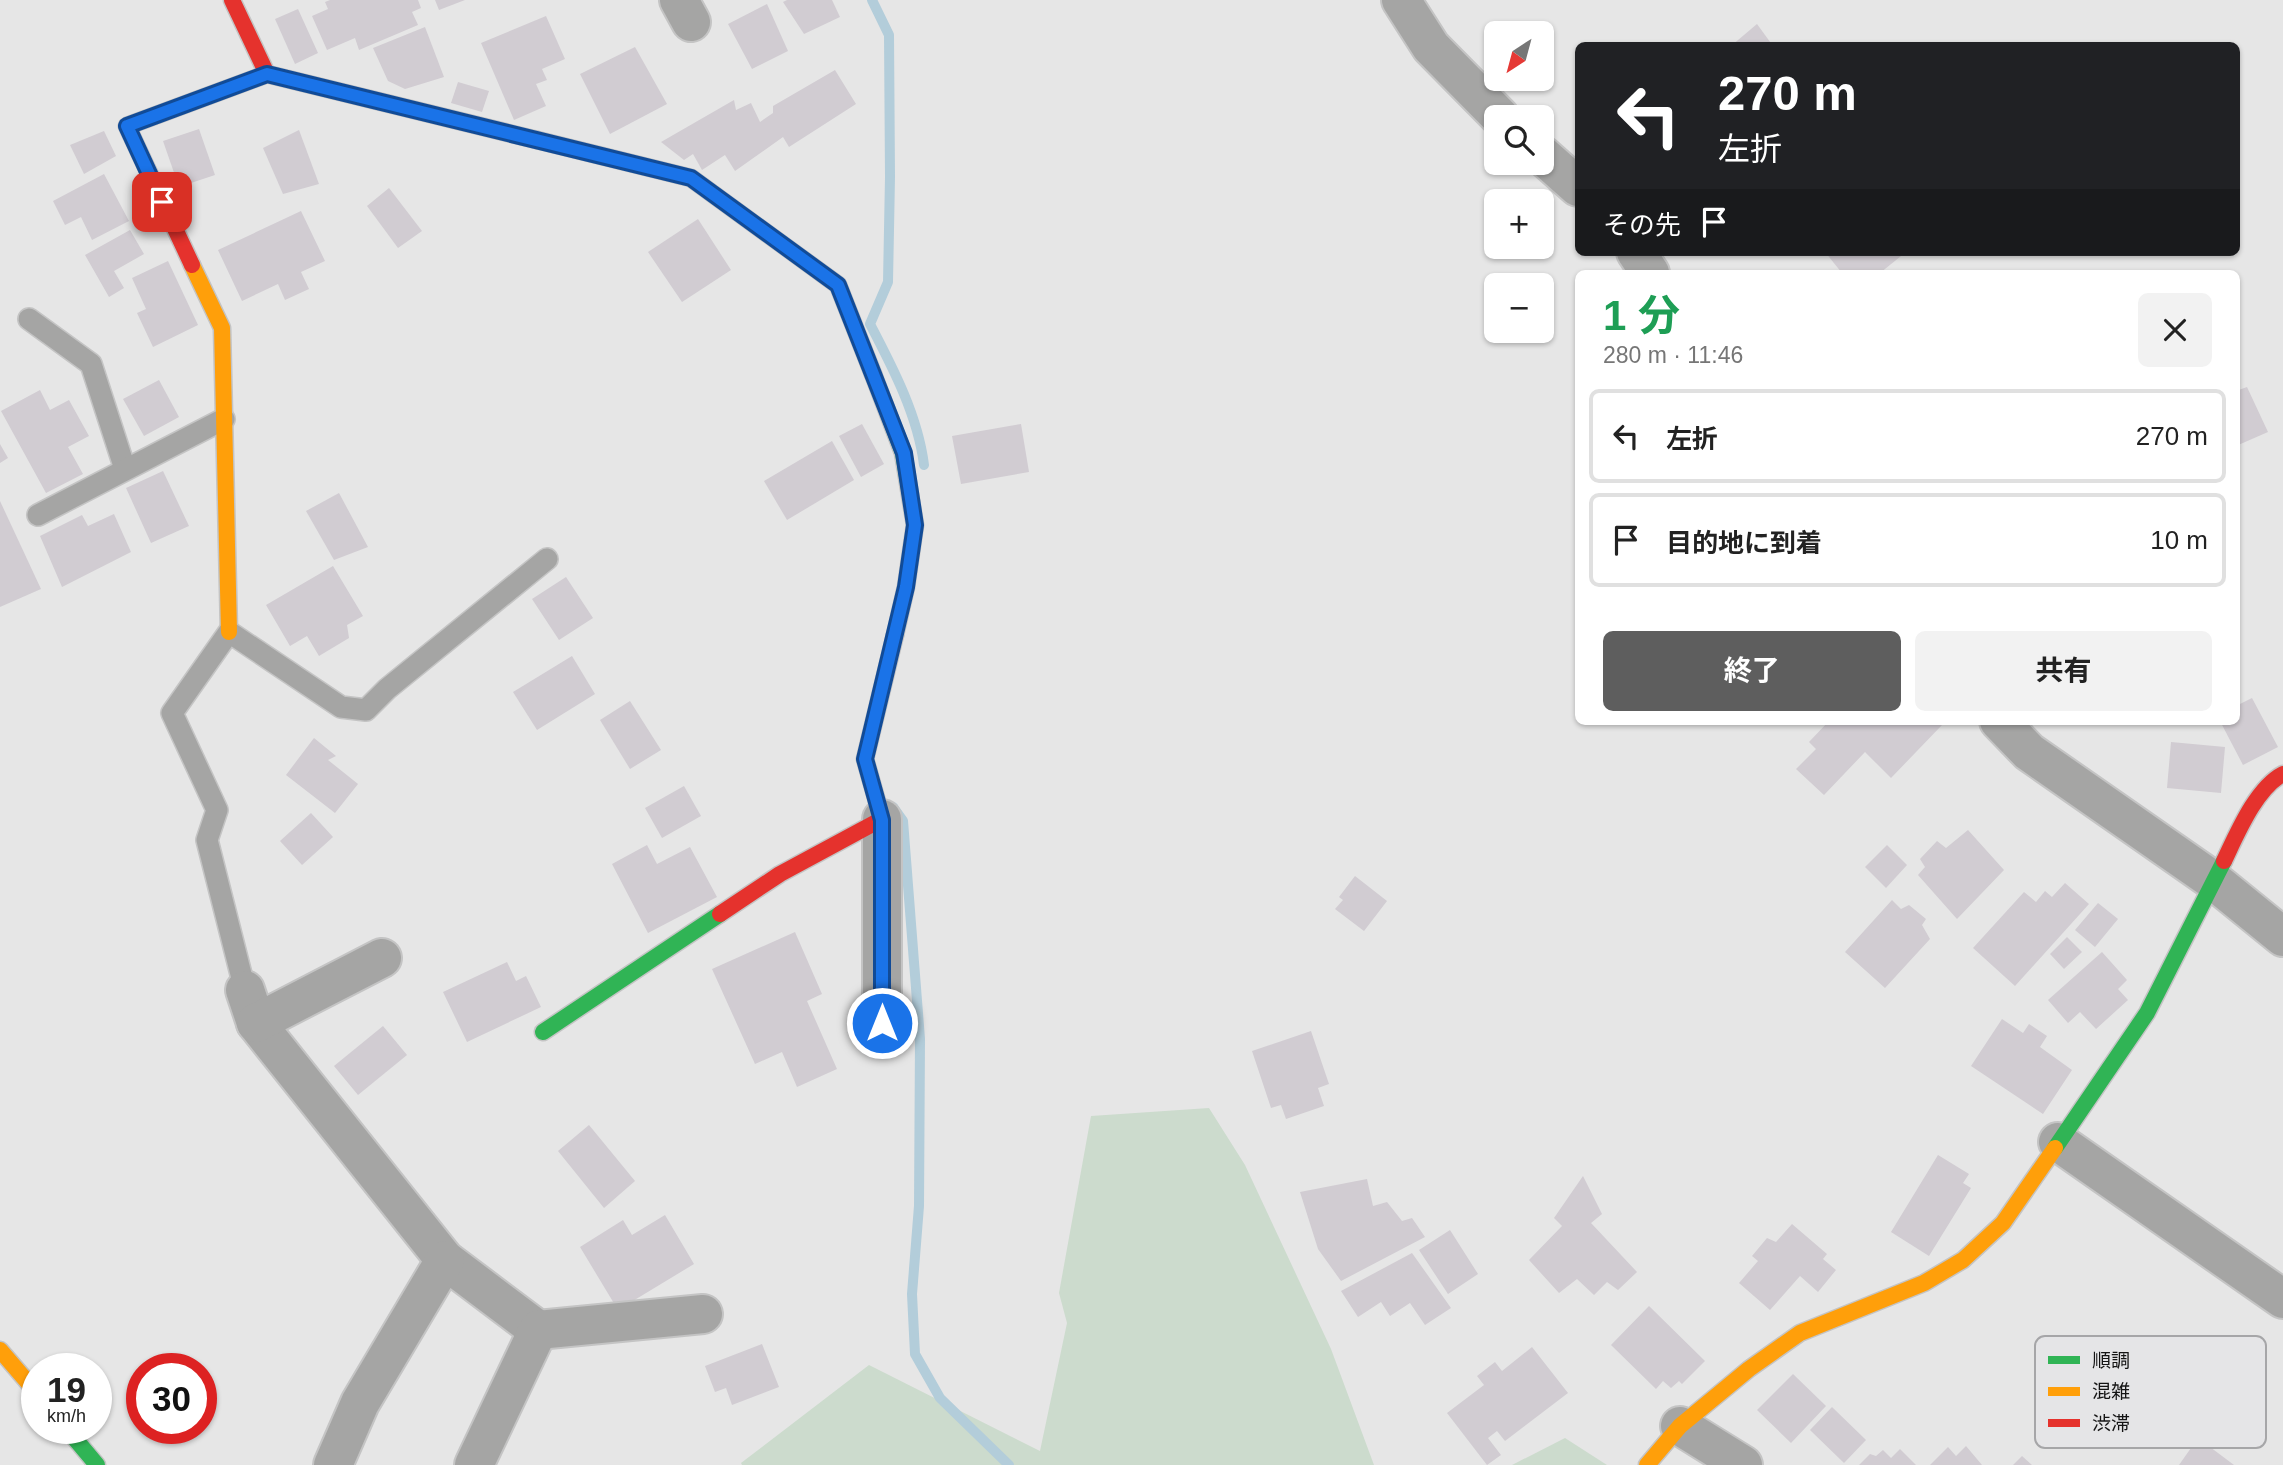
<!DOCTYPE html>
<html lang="ja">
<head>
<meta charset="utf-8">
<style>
	:root { --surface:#fff; --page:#f2f2f2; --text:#222; --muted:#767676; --line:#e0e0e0; --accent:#5e5e5e }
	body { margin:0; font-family:Helvetica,"Noto Sans JP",sans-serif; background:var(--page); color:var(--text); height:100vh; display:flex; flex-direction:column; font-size:26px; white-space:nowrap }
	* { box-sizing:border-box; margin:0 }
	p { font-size:23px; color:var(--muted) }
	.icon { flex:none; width:38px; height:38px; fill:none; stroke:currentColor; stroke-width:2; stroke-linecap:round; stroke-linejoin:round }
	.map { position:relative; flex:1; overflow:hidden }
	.details { position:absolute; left:1575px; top:270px; width:665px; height:455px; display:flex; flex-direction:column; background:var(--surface); border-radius:10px; box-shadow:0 2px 5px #0004 }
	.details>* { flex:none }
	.guide { position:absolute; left:1575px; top:42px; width:665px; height:214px; border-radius:10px; box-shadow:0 2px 5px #0004; background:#202124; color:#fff; overflow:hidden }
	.needle { width:46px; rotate:216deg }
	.controls { position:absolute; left:1484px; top:21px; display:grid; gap:14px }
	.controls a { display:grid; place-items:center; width:70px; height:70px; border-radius:10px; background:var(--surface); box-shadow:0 2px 5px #0004; font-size:35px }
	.speed { position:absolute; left:21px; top:1353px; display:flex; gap:14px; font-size:35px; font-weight:700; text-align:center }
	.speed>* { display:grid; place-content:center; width:91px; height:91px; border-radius:50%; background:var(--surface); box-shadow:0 2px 5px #0004; line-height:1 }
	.speed small { font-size:18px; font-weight:400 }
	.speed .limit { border:10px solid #d22; background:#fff; color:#111 }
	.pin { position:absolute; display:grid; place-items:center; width:60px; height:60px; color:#fff; margin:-30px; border-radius:14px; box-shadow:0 4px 10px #0006 }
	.me { position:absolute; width:77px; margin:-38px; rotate:0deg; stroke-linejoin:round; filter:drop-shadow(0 0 5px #0008) }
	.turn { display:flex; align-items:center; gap:24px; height:147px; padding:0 28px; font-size:32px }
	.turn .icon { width:91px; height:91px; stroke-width:2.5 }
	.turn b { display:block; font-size:49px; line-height:60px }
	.then { display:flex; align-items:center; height:66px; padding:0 28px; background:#0003; gap:14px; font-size:26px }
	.round { display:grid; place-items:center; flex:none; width:74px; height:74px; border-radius:10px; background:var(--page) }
	.head { display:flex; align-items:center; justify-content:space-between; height:119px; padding:0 28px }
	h1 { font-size:42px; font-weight:700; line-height:52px; color:#1e9e55 }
	.cta { display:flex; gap:14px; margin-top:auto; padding:14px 28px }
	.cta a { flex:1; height:80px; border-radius:10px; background:var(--accent); color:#fff; font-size:28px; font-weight:700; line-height:80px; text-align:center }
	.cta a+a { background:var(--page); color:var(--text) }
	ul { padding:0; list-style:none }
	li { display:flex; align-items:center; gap:21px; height:94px; margin:0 14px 10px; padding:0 14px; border:4px solid var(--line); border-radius:10px }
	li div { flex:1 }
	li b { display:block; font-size:26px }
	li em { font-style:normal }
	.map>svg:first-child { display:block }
	.green { fill:#ccdbcd }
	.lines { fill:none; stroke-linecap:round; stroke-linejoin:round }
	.stream { stroke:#b3cdda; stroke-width:10 }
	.building { fill:#d1ccd2 }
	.lane-casing { stroke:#c4c4c4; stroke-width:24 }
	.street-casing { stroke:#c4c4c4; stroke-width:42 }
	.fast-casing { stroke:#c4c4c4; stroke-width:19 }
	.slow-casing { stroke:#c4c4c4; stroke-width:19 }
	.jam-casing { stroke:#c4c4c4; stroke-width:19 }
	.lane { stroke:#a5a5a4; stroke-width:21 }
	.street { stroke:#a5a5a4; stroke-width:38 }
	.fast { stroke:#30b455; stroke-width:16 }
	.slow { stroke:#ff9f0a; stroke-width:16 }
	.jam { stroke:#e5322d; stroke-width:16 }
	.route-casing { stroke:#114b97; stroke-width:18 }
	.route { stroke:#1a73e8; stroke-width:12 }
	.key { fill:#e5e5e7; stroke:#a6a6a8; stroke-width:2 }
	.key-label { font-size:19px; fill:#141414 }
</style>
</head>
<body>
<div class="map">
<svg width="2283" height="1465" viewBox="0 0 2283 1465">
	<rect width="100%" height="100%" fill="#e6e6e6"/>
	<g class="green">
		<path d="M 1209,1108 L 1245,1165 L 1331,1349 L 1374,1465 L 742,1465 L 741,1463 L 869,1365 L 1040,1451 L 1067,1323 L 1059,1293 L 1091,1116 Z"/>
		<path d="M 1565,1438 L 1607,1465 L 1512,1465 Z"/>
	</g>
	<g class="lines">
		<g class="stream">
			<path d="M 872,0 L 889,35 L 890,177 L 888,282 L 870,324 C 893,368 918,416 924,465"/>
			<path d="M 893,807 L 903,821 L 920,1039 L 919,1206 L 912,1294 L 915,1354 L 940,1398 L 1009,1465"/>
		</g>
	</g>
	<g class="building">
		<path d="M 330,0 L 418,0 L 421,8 L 412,12 L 418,25 L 359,50 L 355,38 L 327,50 L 312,16 L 328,9 L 325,2 Z"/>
		<path d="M 435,0 L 465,0 L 439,10 Z"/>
		<path d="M 787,0 L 832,0 L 840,17 L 804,34 L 783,2 Z"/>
		<path d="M 767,4 L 788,51 L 752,69 L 728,24 Z"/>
		<path d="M 298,9 L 318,53 L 295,64 L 275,19 Z"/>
		<path d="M 546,16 L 565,59 L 542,69 L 547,80 L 536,84 L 546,106 L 514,120 L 481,43 Z"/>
		<path d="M 1757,24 L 1773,46 L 1731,46 Z"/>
		<path d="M 425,27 L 444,77 L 405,89 L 388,81 L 373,48 Z"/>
		<path d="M 635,47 L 667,104 L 610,134 L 580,74 Z"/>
		<path d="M 835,70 L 856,104 L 789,147 L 783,137 L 735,171 L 725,155 L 702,170 L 693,154 L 684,160 L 661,142 L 734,100 L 736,110 L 751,103 L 760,122 L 773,113 L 773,106 Z"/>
		<path d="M 458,82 L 489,91 L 482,112 L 451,103 Z"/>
		<path d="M 199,129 L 215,175 L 179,187 L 163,141 Z"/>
		<path d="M 299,130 L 319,184 L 283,194 L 263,148 Z"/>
		<path d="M 104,131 L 116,156 L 84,174 L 70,145 Z"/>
		<path d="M 104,174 L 129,221 L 92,240 L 81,217 L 65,225 L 53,201 Z"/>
		<path d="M 389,188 L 422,231 L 398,248 L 367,206 Z"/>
		<path d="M 301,211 L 325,261 L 301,272 L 309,289 L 285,300 L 278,284 L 242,301 L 218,250 Z"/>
		<path d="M 698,219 L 731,270 L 682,302 L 648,252 Z"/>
		<path d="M 130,230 L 144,254 L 114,271 L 124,288 L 109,297 L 85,255 Z"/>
		<path d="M 1825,252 L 1906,252 L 1880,273 L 1842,273 Z"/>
		<path d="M 168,261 L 198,325 L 153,347 L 137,313 L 146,309 L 132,278 Z"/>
		<path d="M 159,380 L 179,417 L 144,436 L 123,399 Z"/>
		<path d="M 2247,387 L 2268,432 L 2236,446 L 2236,391 Z"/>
		<path d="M 40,390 L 50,410 L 69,400 L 89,436 L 68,447 L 83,474 L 46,493 L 1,411 Z"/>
		<path d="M 862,424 L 884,464 L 861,477 L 839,436 Z"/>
		<path d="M 1021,424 L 1029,472 L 961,484 L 952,436 Z"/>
		<path d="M 832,441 L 854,480 L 787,520 L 764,481 Z"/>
		<path d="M 0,444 L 8,458 L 0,463 Z"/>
		<path d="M 163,471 L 189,526 L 151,543 L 126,488 Z"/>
		<path d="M 339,493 L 368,547 L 334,560 L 306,511 Z"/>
		<path d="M 0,501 L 41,589 L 0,607 Z"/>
		<path d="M 114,514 L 131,552 L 62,587 L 40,536 L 82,515 L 88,526 Z"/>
		<path d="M 333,566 L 363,616 L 347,625 L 349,638 L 319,656 L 307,636 L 290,646 L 266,605 Z"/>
		<path d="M 566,577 L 593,618 L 559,640 L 532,599 Z"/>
		<path d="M 572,656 L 595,694 L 537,730 L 513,692 Z"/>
		<path d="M 2252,698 L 2278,747 L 2243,765 L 2220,721 L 2236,721 L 2236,706 Z"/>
		<path d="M 630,701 L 661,750 L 630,769 L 600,720 Z"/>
		<path d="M 1829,721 L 1938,721 L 1942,725 L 1891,778 L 1865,752 L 1824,795 L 1796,769 L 1816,749 L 1809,742 Z"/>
		<path d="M 314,738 L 336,756 L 328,760 L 358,784 L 335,813 L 286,775 Z"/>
		<path d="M 2171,742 L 2225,747 L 2221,793 L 2167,788 Z"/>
		<path d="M 684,786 L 701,816 L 662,838 L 645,808 Z"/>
		<path d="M 311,813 L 333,837 L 302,865 L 280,841 Z"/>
		<path d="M 1968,830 L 2004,870 L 1957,919 L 1918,875 L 1925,867 L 1920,859 L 1937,841 L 1946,848 Z"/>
		<path d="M 647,845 L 657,864 L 690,847 L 717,897 L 648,933 L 612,864 Z"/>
		<path d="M 1887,845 L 1907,865 L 1886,888 L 1865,867 Z"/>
		<path d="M 1355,876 L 1387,901 L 1364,931 L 1335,909 L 1343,900 L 1339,897 Z"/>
		<path d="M 2065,883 L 2089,904 L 2015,986 L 1973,948 L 2024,892 L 2036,902 L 2045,891 L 2052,897 Z"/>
		<path d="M 1892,900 L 1901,909 L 1909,905 L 1926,919 L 1922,925 L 1930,939 L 1885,988 L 1845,952 Z"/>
		<path d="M 2098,903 L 2118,919 L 2095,947 L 2075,930 Z"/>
		<path d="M 795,932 L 822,994 L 807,1001 L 837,1069 L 797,1087 L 782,1052 L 755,1064 L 712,969 Z"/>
		<path d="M 2067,937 L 2082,952 L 2064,969 L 2050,954 Z"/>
		<path d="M 2102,952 L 2127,980 L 2118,989 L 2128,1000 L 2096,1029 L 2080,1012 L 2068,1023 L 2048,1000 Z"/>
		<path d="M 507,962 L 516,981 L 526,976 L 541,1007 L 467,1042 L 443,992 Z"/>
		<path d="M 2002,1019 L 2023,1033 L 2029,1024 L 2047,1036 L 2040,1047 L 2072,1070 L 2043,1114 L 1971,1066 Z"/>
		<path d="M 383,1026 L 407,1055 L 358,1095 L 334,1066 Z"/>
		<path d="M 1311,1031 L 1329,1084 L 1318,1088 L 1324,1106 L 1286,1119 L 1281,1105 L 1271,1108 L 1252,1051 Z"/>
		<path d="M 589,1125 L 635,1181 L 604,1208 L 558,1151 Z"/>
		<path d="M 1938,1155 L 1969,1174 L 1963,1183 L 1971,1188 L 1929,1256 L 1891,1232 Z"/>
		<path d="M 1583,1176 L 1602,1214 L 1591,1223 L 1637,1272 L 1618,1290 L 1607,1282 L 1594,1295 L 1577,1279 L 1559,1293 L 1529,1260 L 1562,1226 L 1554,1218 Z"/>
		<path d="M 1367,1179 L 1373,1206 L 1387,1202 L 1402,1221 L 1412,1218 L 1425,1237 L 1341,1281 L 1318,1249 L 1300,1192 Z"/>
		<path d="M 665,1215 L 694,1264 L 618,1310 L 580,1247 L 623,1220 L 632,1235 Z"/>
		<path d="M 1792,1224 L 1827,1254 L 1823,1259 L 1836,1270 L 1818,1292 L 1800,1276 L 1770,1310 L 1739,1283 L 1758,1261 L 1752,1256 L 1767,1238 L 1776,1242 Z"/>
		<path d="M 1450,1230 L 1478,1274 L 1448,1294 L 1419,1250 Z"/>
		<path d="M 1412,1253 L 1451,1308 L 1425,1325 L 1410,1303 L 1390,1316 L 1381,1302 L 1358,1317 L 1341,1291 Z"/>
		<path d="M 1649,1306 L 1705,1361 L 1682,1384 L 1679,1381 L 1671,1388 L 1663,1381 L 1656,1389 L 1611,1345 Z"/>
		<path d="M 762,1344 L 779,1387 L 732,1405 L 726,1388 L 715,1392 L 705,1366 Z"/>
		<path d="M 1532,1347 L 1568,1393 L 1505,1441 L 1497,1431 L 1488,1438 L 1501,1455 L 1487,1465 L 1447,1413 L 1484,1385 L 1477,1376 L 1495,1362 L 1502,1371 Z"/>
		<path d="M 1793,1374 L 1826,1406 L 1791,1443 L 1757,1410 Z"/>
		<path d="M 1832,1407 L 1866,1440 L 1844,1463 L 1810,1430 Z"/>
		<path d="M 2198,1438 L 2234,1465 L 2179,1465 Z"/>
		<path d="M 1966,1446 L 1982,1465 L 1930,1465 L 1948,1447 L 1956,1456 Z"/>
		<path d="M 1900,1449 L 1916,1465 L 1859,1465 L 1870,1454 L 1876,1456 L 1883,1450 L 1891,1458 Z"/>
		<path d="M 2022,1456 L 2032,1465 L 2013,1465 Z"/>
	</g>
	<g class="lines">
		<g class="lane-casing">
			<g id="lane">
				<path d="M 29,319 L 91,364 L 125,469"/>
				<path d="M 38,515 L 224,419"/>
				<path d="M 245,990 L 207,840 L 217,810 L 172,713 L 229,632 L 341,707 L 366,710 L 387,689 L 547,559"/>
			</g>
		</g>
		<g class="street-casing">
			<g id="street">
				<path d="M 679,0 L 691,22"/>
				<path d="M 1401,0 L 1431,47 L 1500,117"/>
				<path d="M 1542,155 L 1578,187"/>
				<path d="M 1636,252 L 1650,273"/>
				<path d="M 1999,721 L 2029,752 L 2214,881 L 2283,937"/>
				<path d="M 882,819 L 882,1023"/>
				<path d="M 245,990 L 256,1023 L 445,1260 L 538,1330"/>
				<path d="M 256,1023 L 382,958"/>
				<path d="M 2058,1142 L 2283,1299"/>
				<path d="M 1680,1426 L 1743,1465"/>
				<path d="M 333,1465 L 360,1403 L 445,1260"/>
				<path d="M 474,1465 L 538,1330 L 703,1314"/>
			</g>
		</g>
		<g class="fast-casing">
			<g id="fast">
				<path d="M 873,374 L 903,453 L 915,525 L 906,587 L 895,635"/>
				<path d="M 543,1032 L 720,914"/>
				<path d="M 2055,1148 L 2147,1013 L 2224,861"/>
				<path d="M 66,1428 L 97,1465"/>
			</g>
		</g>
		<g class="slow-casing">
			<g id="slow">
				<path d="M 537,140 L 691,178 L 838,285 L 873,374"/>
				<path d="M 192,265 L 222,328 L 229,632"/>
				<path d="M 0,1350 L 37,1393"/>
				<path d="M 1647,1465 L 1680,1426 L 1749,1369 L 1800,1333 L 1924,1283 L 1963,1260 L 2003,1223 L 2055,1148"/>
			</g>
		</g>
		<g class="jam-casing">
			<g id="jam">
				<path d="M 232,0 L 267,74 L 537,140"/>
				<path d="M 192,265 L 127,126 L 267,74"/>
				<path d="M 2224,861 C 2237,834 2256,788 2283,774"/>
				<path d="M 720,914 L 780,874 L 882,819 L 865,759 L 895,635"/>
			</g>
		</g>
		<use href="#lane" class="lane"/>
		<use href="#street" class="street"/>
		<use href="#fast" class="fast"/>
		<use href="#slow" class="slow"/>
		<use href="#jam" class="jam"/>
	</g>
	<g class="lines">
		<g class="route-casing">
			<path id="route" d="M 162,202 L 127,126 L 267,74 L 691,178 L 838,285 L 904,453 L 915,525 L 906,587 L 865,759 L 882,820 L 882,1023"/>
		</g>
		<use href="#route" class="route"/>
	</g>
	<rect x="2035" y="1336" width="231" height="112" rx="10" class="key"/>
	<rect x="2048" y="1356" width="32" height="8" fill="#30b455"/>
	<rect x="2048" y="1387" width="32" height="9" fill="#ff9f0a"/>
	<rect x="2048" y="1419" width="32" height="8" fill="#e5322d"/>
	<g class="key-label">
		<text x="2092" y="1367">順調</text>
		<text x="2092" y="1398">混雑</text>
		<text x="2092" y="1430">渋滞</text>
	</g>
</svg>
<div class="controls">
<a><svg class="needle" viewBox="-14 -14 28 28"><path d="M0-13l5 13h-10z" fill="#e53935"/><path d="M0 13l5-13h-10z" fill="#767676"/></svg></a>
<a><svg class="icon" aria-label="search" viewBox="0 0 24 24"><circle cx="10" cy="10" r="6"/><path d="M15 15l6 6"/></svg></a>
<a>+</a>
<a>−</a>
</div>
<div class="speed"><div>19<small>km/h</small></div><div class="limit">30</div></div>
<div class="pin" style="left:162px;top:202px;background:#d93025"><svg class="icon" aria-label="arrive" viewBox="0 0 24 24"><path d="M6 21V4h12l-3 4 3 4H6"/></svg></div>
<svg class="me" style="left:882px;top:1023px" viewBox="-20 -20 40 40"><circle r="17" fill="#1a73e8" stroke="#fff" stroke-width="3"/><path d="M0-11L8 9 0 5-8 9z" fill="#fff"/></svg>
<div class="guide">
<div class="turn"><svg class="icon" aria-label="left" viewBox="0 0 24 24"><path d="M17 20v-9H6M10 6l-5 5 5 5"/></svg><div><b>270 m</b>左折</div></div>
<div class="then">その先<svg class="icon" aria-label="arrive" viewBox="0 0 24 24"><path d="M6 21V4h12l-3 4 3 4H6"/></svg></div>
</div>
<section class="details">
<div class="head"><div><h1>1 分</h1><p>280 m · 11:46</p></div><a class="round"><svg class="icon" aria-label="close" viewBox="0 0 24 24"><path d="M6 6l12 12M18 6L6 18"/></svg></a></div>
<ul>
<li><svg class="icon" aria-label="left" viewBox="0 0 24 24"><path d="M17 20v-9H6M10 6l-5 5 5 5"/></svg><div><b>左折</b></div><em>270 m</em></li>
<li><svg class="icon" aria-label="arrive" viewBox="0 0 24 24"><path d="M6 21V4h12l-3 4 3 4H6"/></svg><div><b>目的地に到着</b></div><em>10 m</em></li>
</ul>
<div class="cta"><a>終了</a><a>共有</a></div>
</section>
</div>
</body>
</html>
